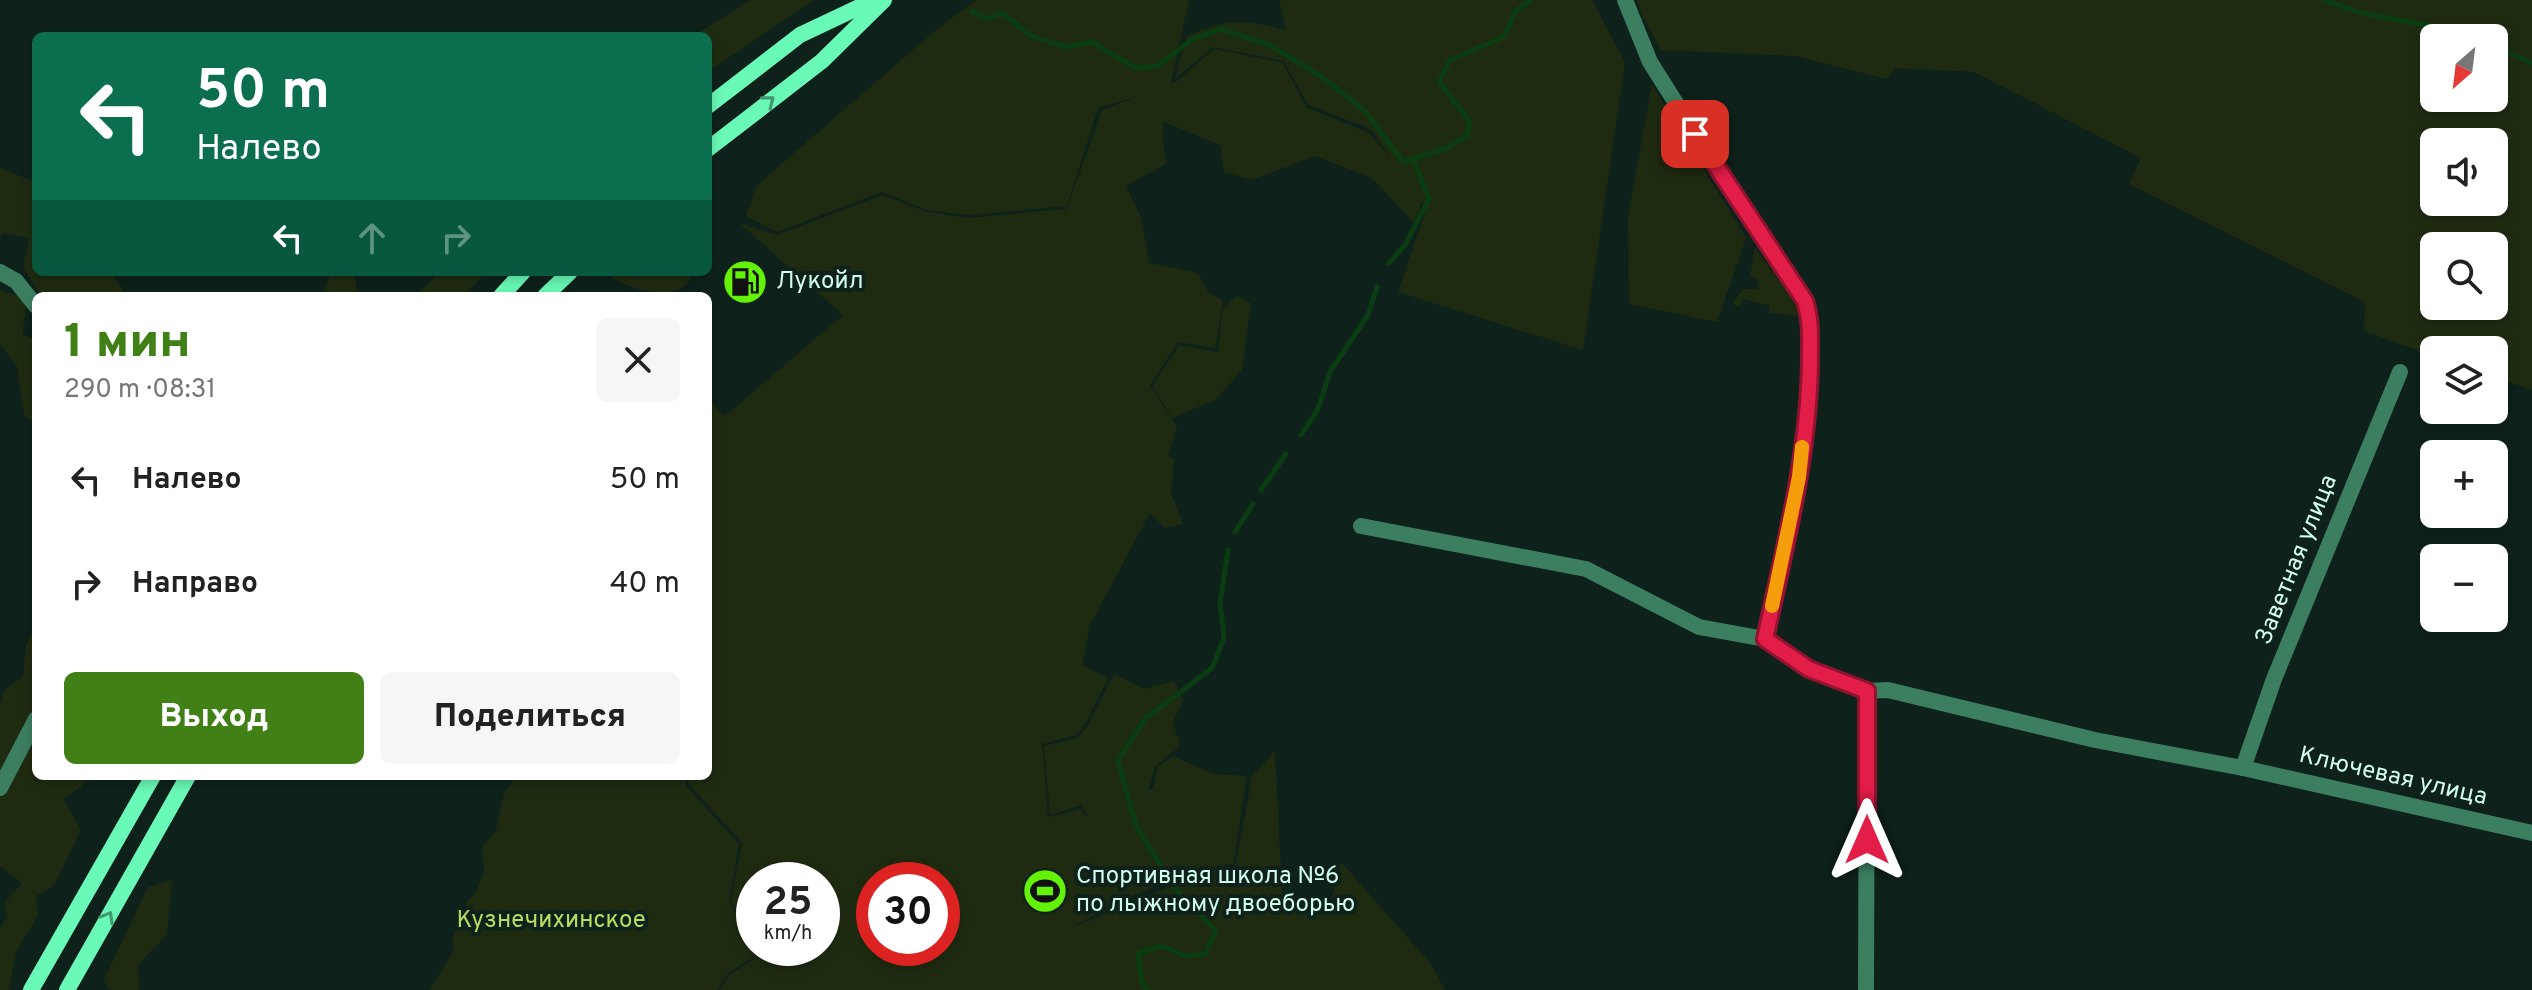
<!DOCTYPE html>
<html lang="ru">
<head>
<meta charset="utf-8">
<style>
	:root { --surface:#fff; --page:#f6f6f6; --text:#222; --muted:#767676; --accent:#408016 }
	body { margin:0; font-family:Overpass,sans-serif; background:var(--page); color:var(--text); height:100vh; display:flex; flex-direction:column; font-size:30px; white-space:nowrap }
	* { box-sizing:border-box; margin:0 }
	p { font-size:26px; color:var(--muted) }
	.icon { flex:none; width:44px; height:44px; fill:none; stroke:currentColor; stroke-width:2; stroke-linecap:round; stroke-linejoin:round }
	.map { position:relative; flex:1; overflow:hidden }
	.panel { position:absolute; left:32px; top:292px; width:680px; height:488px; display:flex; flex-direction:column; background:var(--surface); border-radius:12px; box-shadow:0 4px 12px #0003 }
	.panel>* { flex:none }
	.top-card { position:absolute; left:32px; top:32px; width:680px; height:244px; border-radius:12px; box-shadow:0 4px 12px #0003; background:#0b6e4f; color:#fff; overflow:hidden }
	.needle { width:52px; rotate:208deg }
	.buttons { position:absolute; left:2420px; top:24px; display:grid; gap:16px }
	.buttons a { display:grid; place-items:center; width:88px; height:88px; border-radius:12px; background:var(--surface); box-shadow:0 4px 12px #0003; font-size:40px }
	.speed { position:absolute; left:736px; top:862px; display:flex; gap:16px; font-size:40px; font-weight:700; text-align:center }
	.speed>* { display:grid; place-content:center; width:104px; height:104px; border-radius:50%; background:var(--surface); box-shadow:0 4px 12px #0003; line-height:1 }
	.speed small { font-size:20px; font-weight:400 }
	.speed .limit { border:12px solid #d22; background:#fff; color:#111 }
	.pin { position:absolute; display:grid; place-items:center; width:68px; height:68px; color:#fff; margin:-34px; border-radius:16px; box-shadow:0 4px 12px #0006 }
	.me { position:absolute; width:88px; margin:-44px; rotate:0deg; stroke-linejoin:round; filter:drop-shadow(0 0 6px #0008) }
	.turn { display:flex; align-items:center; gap:28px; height:168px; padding:0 32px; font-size:36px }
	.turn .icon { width:104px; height:104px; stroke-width:2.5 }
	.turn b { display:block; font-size:56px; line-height:68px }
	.lanes { display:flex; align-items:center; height:76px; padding:0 32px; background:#0003; justify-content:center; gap:40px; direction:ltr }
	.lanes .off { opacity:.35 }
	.round { display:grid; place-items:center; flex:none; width:84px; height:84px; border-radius:12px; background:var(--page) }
	.overview { display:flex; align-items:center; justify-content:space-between; height:136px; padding:0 32px }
	h1 { font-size:48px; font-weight:800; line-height:60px; color:var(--accent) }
	.cta { display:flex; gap:16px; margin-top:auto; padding:16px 32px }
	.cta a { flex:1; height:92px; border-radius:12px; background:var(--accent); color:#fff; font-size:32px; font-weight:800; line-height:92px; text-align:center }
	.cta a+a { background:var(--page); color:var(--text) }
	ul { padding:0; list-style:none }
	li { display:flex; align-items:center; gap:24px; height:104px; padding:0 32px }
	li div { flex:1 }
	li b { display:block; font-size:30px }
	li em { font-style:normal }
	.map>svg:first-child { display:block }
	.green { fill:#1f2b11; fill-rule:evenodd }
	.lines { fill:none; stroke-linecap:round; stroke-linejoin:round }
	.stream { stroke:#0b3d12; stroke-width:5 }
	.street { stroke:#3b7f60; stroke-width:16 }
	.secondary { stroke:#6afab7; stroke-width:16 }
	.oneway { stroke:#419871 }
	.route-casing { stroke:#92132f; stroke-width:20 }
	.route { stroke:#e11d48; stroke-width:14 }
	.slow { stroke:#f59e0b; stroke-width:14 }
	.labels { text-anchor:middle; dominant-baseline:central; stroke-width:8; stroke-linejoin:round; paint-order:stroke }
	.poi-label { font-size:24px; fill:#d0fdec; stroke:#0e211b; text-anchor:start }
	.street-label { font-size:24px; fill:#d0fdec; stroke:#0e211b }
	.park-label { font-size:24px; fill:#bbdb5e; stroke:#0e211b }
</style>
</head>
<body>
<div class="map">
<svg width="2532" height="990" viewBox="0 0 2532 990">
	<rect width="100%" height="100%" fill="#0e211b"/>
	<g class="green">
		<path d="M 751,0 L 814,0 L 708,72 L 708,36 L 693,36 Z"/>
		<path d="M 976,0 L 1189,0 L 1171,83 L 1177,81 L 1214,49 L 1283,63 L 1306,107 L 1369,133 L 1391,159 L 1374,133 L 1366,127 L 1308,105 L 1284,61 L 1213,47 L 1175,79 L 1186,37 C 1223,19 1247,18 1286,31 L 1279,0 L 1592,0 L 1625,62 L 1583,350 L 1398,292 L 1427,207 L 1422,202 L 1414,223 L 1372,178 L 1315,156 L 1251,180 L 1224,172 L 1220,145 L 1164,122 L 1162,139 L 1167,163 L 1126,186 L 1141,217 L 1149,263 L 1198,273 L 1208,292 L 1223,301 L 1215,348 L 1178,342 L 1150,385 L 1177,427 L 1168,456 L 1174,460 L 1171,493 L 1183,524 L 1165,528 L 1150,513 L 1090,625 L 1082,665 L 1108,678 L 1084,726 L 1076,735 L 1042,744 L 1048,817 L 1081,809 L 1085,816 L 1088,815 L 1081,805 L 1050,815 L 1044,746 L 1077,738 L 1087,727 L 1114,674 L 1144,689 L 1174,681 L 1183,700 L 1173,722 L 1180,746 L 1155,767 L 1148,790 L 1153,789 L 1158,767 L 1173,756 L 1213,774 L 1247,776 L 1233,864 C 1185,870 1111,904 1069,929 L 1213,869 L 1236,866 L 1252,776 L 1275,751 L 1283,909 L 1329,911 L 1341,862 L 1431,964 L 1445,990 L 720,990 L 729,975 L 759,956 L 755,948 L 822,948 L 822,880 L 754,880 L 754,946 L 731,900 L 742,843 L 689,784 L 689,776 L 708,776 L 708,727 L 710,725 L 708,722 L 708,400 L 725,416 L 843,315 L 739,223 L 777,235 L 883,195 L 924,211 L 967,218 L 1067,209 L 1102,110 L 1141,95 L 1098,108 L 1067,206 L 972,215 L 927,210 L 882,192 L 777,232 L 746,216 L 757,185 L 936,30 ZM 874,880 L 942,880 L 942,948 L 874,948 Z"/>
		<path d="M 1637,0 L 2532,0 L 2532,390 L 2494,377 L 2494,350 L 2434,350 L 2434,356 L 2364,331 L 2365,302 L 2129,184 L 2141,158 L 1974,72 L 1896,68 L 1886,79 L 1796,56 L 1661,50 L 1642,15 ZM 2434,38 L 2494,38 L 2494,98 L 2434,98 ZM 2434,142 L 2494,142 L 2494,202 L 2434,202 ZM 2434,246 L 2494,246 L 2494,306 L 2434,306 Z"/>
		<path d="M 1652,85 L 1746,238 L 1717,322 L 1629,304 L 1628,216 Z"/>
		<path d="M 0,168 L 36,182 L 36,272 L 95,272 L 113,275 L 124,292 L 123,296 L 41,296 L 23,267 L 29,238 L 4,233 L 0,236 Z"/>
		<path d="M 1755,248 L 1791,297 L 1800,316 L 1770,313 L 1770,306 L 1743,299 L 1740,306 L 1732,305 L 1743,289 L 1757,289 L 1759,281 L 1750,275 Z"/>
		<path d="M 331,272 L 354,272 L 358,296 L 322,296 Z"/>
		<path d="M 440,272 L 483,272 L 483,276 L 463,296 L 415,296 Z"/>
		<path d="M 606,272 L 692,272 C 687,307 621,290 606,272 Z"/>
		<path d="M 0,290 L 18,296 L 26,305 L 23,334 L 36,340 L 36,423 L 24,416 L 17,365 L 0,345 Z"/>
		<path d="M 1237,296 L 1251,303 L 1242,370 L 1215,400 L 1172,418 L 1153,386 L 1179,345 L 1218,352 L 1223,308 Z"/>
		<path d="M 36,624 L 36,776 L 86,776 L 83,786 L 63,798 L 81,830 L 54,885 L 36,896 L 38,915 L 16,952 L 9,990 L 0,990 L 0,928 L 7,917 L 5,902 L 22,883 L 0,866 L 0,707 L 3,692 L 23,676 L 26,645 Z"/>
		<path d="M 514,776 L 686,776 L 686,786 L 739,844 L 729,901 L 757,955 L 728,973 L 717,990 L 430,990 L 454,950 L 452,940 L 467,902 L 476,892 L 484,871 L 482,848 L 496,830 L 504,793 L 512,783 Z"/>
		<path d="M 172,880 L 167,934 L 137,966 L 139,990 L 112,990 L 103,982 L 148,887 Z"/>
	</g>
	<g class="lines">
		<g class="stream">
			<path d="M 2324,0 L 2361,13 L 2468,33 L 2478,38"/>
			<path d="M 972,11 L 987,19 L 1003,13 L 1029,35 L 1065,47 L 1092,42 L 1135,68 L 1158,66 L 1191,40 L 1221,29 L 1270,45 L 1322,77 L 1365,111 L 1403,162 L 1447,148 L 1468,135 L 1469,120 L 1439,82 L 1450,60 L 1504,37 L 1515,12 L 1530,0"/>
			<path d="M 2494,46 L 2532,63"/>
			<path d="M 1389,263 L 1405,245 L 1429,199 L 1413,159"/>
			<path d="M 1301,435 L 1318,409 L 1330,372 L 1368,315 L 1377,287"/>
			<path d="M 1261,490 L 1286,454"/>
			<path d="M 1235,532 L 1253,504"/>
			<path d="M 1148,990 L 1142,983 L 1138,953 L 1162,946 L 1185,956 L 1205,954 L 1216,931 L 1177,891 L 1136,826 L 1118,760 L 1146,718 L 1212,668 L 1224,638 L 1220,603 L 1228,550"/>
		</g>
		<g class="street">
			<path d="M 1625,0 L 1650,62 L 1741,206 L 1805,301 C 1812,321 1810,341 1810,361 C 1809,455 1784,548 1765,639"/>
			<path d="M 0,272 L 16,281 L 36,306"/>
			<path d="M 1361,526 L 1586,569 L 1699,627 L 1765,639 L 1809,669 L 1867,691"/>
			<path d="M 2243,768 L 2274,679 L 2400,372"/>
			<path d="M 0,788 L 36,719"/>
			<path d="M 1866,990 L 1867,691 L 1888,690 L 2095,740 L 2243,768 L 2532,833"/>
		</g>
		<g class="secondary">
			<path d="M 708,106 L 800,35 L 874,0"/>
			<path d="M 708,149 L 822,61 L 884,0"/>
			<path d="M 501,296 L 523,272"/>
			<path d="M 545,296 L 570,272"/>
			<path d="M 31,990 L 153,776"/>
			<path d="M 67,990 L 188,776"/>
		</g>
	</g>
	<defs><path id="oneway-chevron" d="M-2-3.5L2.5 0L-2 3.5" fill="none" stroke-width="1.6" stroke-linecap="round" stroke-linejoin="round" transform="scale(2)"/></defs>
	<g class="oneway">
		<use href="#oneway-chevron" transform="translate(769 101) rotate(-38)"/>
		<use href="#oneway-chevron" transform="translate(108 917) rotate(-61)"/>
	</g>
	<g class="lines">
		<g class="route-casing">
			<path id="route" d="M 1695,134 L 1805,301 C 1811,319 1810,336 1810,355 C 1810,451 1785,546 1765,639 L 1809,669 L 1867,691 L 1867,840"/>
		</g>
		<use href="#route" class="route"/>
		<path class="slow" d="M 1772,606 L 1799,477 L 1802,447"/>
	</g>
	<defs>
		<g id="fuel-disc" transform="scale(2.3)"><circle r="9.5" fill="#64f208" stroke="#0e211b"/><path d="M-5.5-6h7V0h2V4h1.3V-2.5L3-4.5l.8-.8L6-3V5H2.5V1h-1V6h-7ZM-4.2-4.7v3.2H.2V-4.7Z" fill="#111"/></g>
		<g id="stadium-disc" transform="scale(2.3)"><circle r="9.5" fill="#64f208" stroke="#0e211b"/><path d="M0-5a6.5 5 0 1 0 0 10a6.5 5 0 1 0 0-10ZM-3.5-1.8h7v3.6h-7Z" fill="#111"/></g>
	</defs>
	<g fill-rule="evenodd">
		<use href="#fuel-disc" x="745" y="282"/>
		<use href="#stadium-disc" x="1045" y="891"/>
	</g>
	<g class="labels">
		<g class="poi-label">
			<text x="776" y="282">Лукойл</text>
			<text x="1076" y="877">Спортивная школа №6<tspan x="1076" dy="28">по лыжному двоеборью</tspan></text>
		</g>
		<g class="street-label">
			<text transform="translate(2297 560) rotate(-68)">Заветная улица</text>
			<text transform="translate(2393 777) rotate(13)">Ключевая улица</text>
		</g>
		<g class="park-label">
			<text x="551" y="921">Кузнечихинское</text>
		</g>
	</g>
</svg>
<div class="buttons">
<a><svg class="needle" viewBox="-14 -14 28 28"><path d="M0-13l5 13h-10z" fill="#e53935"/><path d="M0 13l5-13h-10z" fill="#767676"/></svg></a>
<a><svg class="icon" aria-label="sound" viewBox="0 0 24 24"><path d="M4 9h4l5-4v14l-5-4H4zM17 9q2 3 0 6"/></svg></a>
<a><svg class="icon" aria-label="search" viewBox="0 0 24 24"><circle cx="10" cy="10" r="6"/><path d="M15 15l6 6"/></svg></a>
<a><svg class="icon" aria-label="layers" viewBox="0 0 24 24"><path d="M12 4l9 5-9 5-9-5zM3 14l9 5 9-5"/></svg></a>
<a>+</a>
<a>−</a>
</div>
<div class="speed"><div>25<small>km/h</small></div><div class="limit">30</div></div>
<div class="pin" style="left:1695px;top:134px;background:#d93025"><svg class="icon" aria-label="arrive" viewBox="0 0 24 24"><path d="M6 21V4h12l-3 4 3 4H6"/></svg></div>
<svg class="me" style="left:1867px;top:840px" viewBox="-20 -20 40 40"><path d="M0-17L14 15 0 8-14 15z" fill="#e11d48" stroke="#fff" stroke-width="4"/></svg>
<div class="top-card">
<div class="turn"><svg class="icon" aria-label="left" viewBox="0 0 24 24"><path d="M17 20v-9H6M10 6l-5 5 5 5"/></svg><div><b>50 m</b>Налево</div></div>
<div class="lanes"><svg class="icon" aria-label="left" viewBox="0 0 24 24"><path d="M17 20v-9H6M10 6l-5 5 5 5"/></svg><svg class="icon off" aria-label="ahead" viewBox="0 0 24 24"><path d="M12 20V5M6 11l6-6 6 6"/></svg><svg class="icon off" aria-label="right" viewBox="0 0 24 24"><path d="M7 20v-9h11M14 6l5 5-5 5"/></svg></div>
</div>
<section class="panel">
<div class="overview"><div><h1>1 мин</h1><p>290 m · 08:31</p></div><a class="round"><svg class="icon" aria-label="close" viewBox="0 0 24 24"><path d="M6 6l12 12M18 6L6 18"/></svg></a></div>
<ul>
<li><svg class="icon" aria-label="left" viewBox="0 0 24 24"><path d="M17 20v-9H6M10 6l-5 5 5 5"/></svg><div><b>Налево</b></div><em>50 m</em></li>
<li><svg class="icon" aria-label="right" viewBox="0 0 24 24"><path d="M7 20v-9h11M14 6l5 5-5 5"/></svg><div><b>Направо</b></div><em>40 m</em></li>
</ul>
<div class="cta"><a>Выход</a><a>Поделиться</a></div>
</section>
</div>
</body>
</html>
